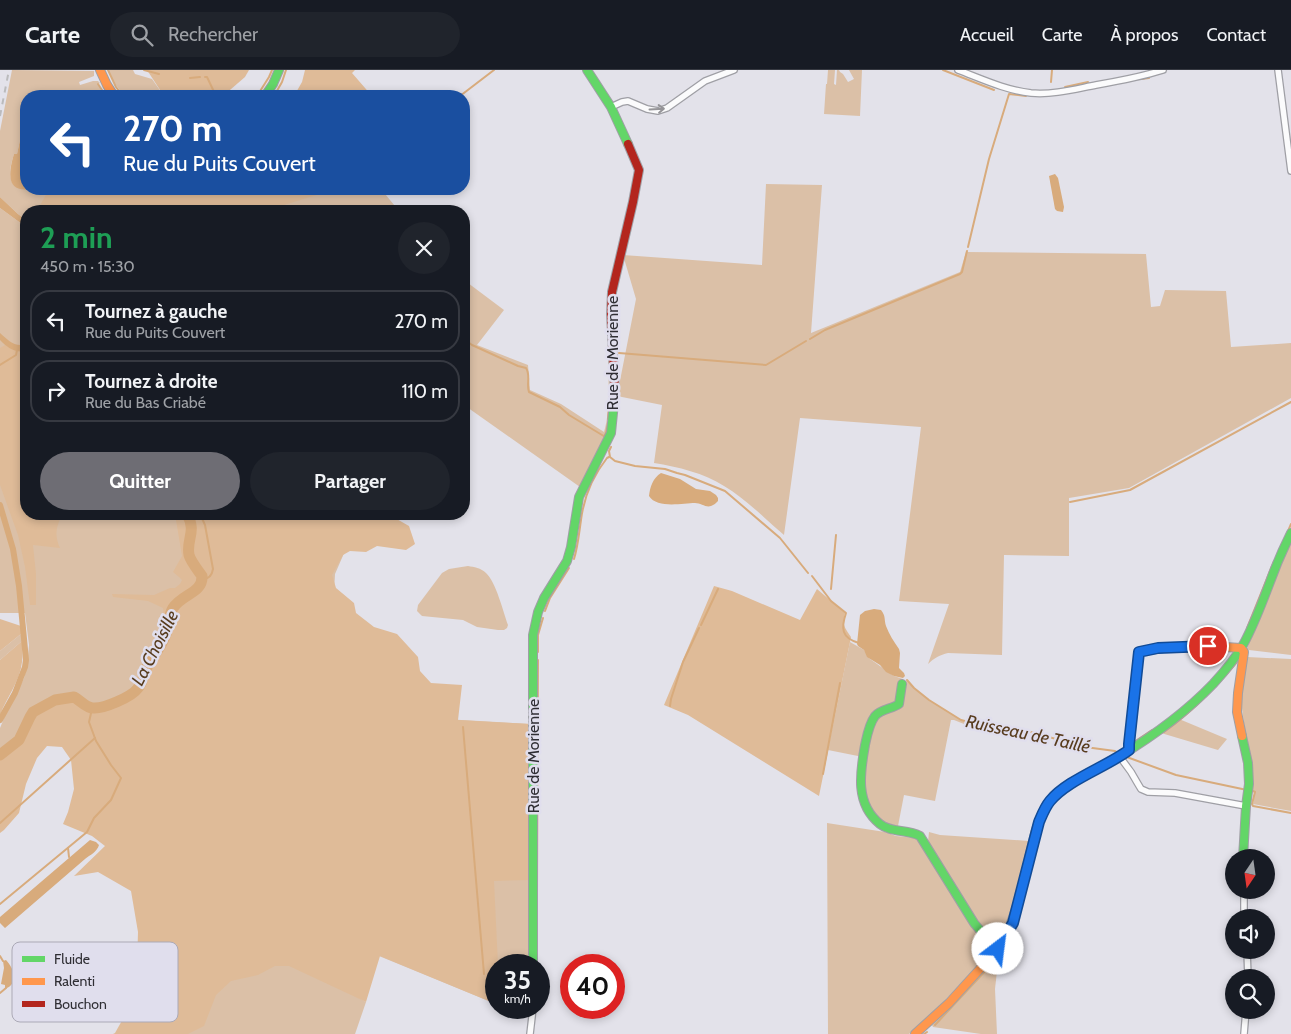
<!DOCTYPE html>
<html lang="fr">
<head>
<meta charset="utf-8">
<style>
	:root { --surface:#171b24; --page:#20242c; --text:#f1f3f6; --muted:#9ea1a6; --line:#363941; --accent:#6e6d74 }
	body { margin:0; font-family:Cabin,sans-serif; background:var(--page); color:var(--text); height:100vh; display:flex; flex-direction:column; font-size:19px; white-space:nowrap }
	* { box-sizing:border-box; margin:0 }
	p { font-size:16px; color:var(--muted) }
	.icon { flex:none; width:28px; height:28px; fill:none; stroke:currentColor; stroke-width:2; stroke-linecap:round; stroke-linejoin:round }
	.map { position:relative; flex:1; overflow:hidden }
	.side { position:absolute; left:20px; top:135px; width:450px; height:315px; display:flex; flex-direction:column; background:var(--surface); border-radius:20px; box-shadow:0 2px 8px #0003 }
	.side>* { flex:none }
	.top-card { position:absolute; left:20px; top:20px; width:450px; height:105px; border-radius:20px; box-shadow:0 2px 8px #0003; background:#1a4fa0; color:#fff; overflow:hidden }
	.needle { width:32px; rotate:193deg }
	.controls { position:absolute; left:1225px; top:779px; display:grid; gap:10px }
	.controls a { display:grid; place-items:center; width:50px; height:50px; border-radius:50%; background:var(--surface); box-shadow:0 2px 8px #0003; font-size:25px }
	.speed { position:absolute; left:485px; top:884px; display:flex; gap:10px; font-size:25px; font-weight:700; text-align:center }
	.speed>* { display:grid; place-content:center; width:65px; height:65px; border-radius:50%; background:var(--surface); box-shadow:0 2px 8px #0003; line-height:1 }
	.speed small { font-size:12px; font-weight:400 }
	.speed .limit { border:8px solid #d22; background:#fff; color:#111 }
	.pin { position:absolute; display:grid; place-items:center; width:42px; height:42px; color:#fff; margin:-21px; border:2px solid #fff; border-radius:50%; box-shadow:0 1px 5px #0007 }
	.me { position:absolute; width:55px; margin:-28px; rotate:30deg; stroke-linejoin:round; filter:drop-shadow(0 0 4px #0008) }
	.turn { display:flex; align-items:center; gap:18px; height:105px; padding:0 20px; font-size:22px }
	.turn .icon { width:65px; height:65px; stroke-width:2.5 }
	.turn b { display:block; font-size:35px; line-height:42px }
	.round { display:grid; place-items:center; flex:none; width:52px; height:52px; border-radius:26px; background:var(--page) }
	.head { display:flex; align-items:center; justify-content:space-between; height:85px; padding:0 20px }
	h1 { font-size:30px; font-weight:800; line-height:38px; color:#1e9e55 }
	.button { display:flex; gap:10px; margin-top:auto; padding:10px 20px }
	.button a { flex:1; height:58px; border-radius:30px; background:var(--accent); color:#fff; font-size:20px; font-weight:800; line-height:58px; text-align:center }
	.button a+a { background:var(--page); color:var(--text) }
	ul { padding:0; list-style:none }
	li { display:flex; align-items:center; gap:15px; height:62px; margin:0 10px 8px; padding:0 10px; border:2px solid var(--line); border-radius:20px }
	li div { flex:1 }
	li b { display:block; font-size:19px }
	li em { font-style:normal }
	header { display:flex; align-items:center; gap:30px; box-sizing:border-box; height:70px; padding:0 25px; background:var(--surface); border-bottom:1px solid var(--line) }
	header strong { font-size:24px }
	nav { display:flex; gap:28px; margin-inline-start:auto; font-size:18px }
	.search { width:350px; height:45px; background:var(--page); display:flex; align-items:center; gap:12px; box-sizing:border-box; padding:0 18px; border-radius:28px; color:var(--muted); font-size:19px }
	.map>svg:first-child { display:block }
	.green { fill:#dbc0a7 }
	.forest { fill:#dfbb98 }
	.water { fill:#d8ab7c }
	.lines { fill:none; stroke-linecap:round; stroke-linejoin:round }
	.stream { stroke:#d8ab7c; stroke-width:2 }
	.canal { stroke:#d8ab7c; stroke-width:6 }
	.river { stroke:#d8ab7c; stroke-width:11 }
	.street-casing { stroke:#9f9fa5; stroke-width:8 }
	.fast-casing { stroke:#9f9fa5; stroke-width:10 }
	.slow-casing { stroke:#9f9fa5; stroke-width:10 }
	.jam-casing { stroke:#9f9fa5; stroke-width:10 }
	.street { stroke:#fbfbfc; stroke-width:5.5 }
	.fast { stroke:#63d668; stroke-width:8 }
	.slow { stroke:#ff974d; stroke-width:8 }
	.jam { stroke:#b3261e; stroke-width:8 }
	.rail { stroke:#bbbbbd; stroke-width:2; stroke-dasharray:6 6; stroke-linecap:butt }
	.oneway { stroke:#959498 }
	.route-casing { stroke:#114b97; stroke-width:12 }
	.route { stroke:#1a73e8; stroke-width:9 }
	.labels { text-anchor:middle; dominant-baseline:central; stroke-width:5; stroke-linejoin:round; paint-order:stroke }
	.street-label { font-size:16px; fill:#2f2e34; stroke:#e0deed }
	.water-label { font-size:18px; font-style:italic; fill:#583c1e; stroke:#e0deed }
	.key { fill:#e0deed; stroke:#aba9b6; stroke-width:1 }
	.key-label { font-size:14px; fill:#2f2e34 }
</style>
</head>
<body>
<header>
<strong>Carte</strong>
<div class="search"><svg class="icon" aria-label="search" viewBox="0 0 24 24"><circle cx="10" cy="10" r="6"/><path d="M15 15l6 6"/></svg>Rechercher</div>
<nav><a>Accueil</a><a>Carte</a><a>À propos</a><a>Contact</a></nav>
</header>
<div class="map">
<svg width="1291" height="964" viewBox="0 0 1291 964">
	<rect width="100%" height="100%" fill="#e3e2ea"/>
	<g class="green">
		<path d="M 12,0 L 94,1 L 94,6 L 79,12 L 80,15 L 93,11 L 98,11 L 100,13 L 98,14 L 106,26 L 26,26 L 26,46 L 21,49 L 21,65 L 17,84 L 14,84 C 11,94 7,106 14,115 L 29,120 L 331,119 L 337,125 L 364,119 L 381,119 L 399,141 L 26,141 L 26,150 L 18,144 L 0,127 L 0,61 Z"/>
		<path d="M 108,0 L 133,0 L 135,4 L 152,9 L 164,26 L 124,26 L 116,15 Z"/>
		<path d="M 828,0 L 835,0 L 834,14 L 836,15 L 837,0 L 839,0 L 840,2 L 843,4 L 848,12 L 854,9 L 849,0 L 862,0 L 860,46 L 824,44 L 826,14 L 827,14 Z"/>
		<path d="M 766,114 L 822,115 L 811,263 L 960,202 L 966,182 L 1146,184 L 1151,237 L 1160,236 L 1165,220 L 1226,221 L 1231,277 L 1291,273 L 1291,328 L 1129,418 L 1069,428 L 1069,486 L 1004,485 L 1002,585 L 948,583 C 940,585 934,588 928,594 L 949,534 L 899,531 L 921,357 L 800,348 L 784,465 C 765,449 746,429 724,416 C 704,403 678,397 654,393 L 662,335 L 617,326 L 636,229 L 623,185 L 762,195 Z"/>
		<path d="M 0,138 L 26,157 L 26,314 L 0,324 Z"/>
		<path d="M 464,210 L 504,240 L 477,275 L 528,295 L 530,320 L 561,334 L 604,362 C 611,339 608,306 608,281 L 609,281 L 610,324 L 606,367 L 580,417 L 464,335 Z"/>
		<path d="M 0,352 L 26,444 L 389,444 L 345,481 L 335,504 L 332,559 L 373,645 L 530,654 L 530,895 L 496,895 L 496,934 L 379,886 L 98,641 L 93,637 L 89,637 L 75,626 L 68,625 L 57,628 L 31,642 L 17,669 L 0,682 L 0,658 L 9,636 L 15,626 L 24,608 L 27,596 L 29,575 L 25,543 L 0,543 Z"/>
		<path d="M 1291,471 L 1291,585 L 1249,580 L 1247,579 L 1248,576 Z"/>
		<path d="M 468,496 C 474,497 481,498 486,503 C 496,512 503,541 508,555 L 507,558 L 504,560 L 498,560 L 477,557 L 463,550 L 422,546 L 417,541 L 418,535 L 442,503 L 449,499 Z"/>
		<path d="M 21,564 L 22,571 L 0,590 L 0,581 Z"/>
		<path d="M 850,572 L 864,580 L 870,589 L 894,606 L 903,609 L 900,613 L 904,615 L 906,611 L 929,630 L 961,650 L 988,659 L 964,654 L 954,650 L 951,650 L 935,731 L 904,725 L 898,756 L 882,752 L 865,736 L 863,687 L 828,680 Z"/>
		<path d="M 1247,587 L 1291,589 L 1291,741 L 1253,734 L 1255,722 L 1253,720 L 1241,631 L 1241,618 Z"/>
		<path d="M 1179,649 L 1227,669 L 1218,680 L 1161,663 Z"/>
		<path d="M 827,753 L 885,762 L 896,766 L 915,768 L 922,775 L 966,848 L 984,868 L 989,883 L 933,943 L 909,964 L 828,964 Z"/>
		<path d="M 929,762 L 940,765 L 1029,771 L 1010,843 L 1002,866 L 989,864 L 972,844 L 932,781 L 928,772 Z"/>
		<path d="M 999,883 L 995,919 L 997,964 L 981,964 L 933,957 L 932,955 L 961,926 Z"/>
		<path d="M 289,888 L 366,932 L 355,964 L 176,964 L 200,921 Z"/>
	</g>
	<g class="forest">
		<path d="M 147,0 L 249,0 L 245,7 L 223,26 L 164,26 Z"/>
		<path d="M 305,0 L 355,0 L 352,3 L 372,26 L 294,26 L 302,12 Z"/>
		<path d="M 49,119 L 334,119 L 330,121 L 274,138 L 253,141 L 37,141 Z"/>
		<path d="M 5,275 C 12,280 18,282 26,281 L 26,444 L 63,444 C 56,455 54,465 60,478 L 33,475 L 36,504 L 36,535 L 30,535 L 25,497 L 18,465 L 0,415 L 0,278 Z"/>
		<path d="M 175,444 L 394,444 L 395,448 L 409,456 L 415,474 L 406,480 L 377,476 L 366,482 L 350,481 L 343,485 L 332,505 L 336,518 L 354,533 L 356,543 L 374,557 L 397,564 L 418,587 L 420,601 L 431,613 L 462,615 L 458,650 L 530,654 L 530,810 L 494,811 L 498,895 L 496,895 L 496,934 L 380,886 L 366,932 L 289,896 L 275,896 L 258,905 L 231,911 L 216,925 L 204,956 L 188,964 L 113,964 L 115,963 L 124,947 L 125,925 L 137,896 L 138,862 L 131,821 L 98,802 L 74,806 L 105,776 L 92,766 L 63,754 L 68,742 L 74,719 L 71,690 L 62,677 L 47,676 L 37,688 L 26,714 L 19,743 L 4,760 L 0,763 L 0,685 L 19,670 L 30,647 L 33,642 L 55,630 L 74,627 C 79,630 84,637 90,638 C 102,640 123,629 133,624 C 137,611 141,598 146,586 C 151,572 166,553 163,538 L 148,531 L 113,527 L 112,524 L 154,525 L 170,518 L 175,518 L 180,514 L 182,510 L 179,507 L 173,502 L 182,486 Z"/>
		<path d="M 714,516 L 732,521 L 800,550 L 817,519 L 845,543 C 842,555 844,557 851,567 L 819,726 L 688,645 L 664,635 Z"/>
		<path d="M 0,549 L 21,556 L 21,564 L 0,581 Z"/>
		<path d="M 22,571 C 22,578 23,585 22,592 C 20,611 7,627 0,645 L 0,590 Z"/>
	</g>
	<g class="water">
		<path d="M 26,46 L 26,119 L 30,119 C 5,123 9,100 14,84 L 17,84 L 21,65 L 21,49 Z"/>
		<path d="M 1055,104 L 1058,108 L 1064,137 L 1063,142 L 1057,141 L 1055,139 L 1049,106 Z"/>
		<path d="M 0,127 L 18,144 L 26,150 L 26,157 L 0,138 Z"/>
		<path d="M 0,263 C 8,270 15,278 26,274 L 26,281 C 14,283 8,278 0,270 Z"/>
		<path d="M 661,403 L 680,409 L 696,419 L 710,421 L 716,425 L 718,428 L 718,431 C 716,433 714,435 711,436 C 706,438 701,433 695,433 C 683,433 657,439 649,426 C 650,417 653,408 661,403 Z"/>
		<path d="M 874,539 L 881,540 C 886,546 884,550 886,556 C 889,564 894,572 899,579 L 900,583 L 899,598 L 904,603 L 905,606 L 903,608 L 894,606 L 886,602 L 880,595 L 867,587 L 864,580 L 858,576 L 857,574 L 860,545 L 865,541 Z"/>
		<path d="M 90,770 L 96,772 L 99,775 C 97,782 90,785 85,789 L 5,858 L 0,853 L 0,847 Z"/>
		<path d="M 6,890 C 14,899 20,913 5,919 L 5,915 L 1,914 L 4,898 L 3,891 Z"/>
	</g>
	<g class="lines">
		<g class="stream">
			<path d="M 108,0 L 116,17 L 123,26"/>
			<path d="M 144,0 L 159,4"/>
			<path d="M 943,0 L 994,20"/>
			<path d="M 205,7 L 207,7 L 216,26"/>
			<path d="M 190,8 L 200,7"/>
			<path d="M 1141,9 L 1149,8"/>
			<path d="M 1051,12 L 1052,0"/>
			<path d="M 98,14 L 106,26"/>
			<path d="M 1065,17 L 1088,12"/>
			<path d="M 257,26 L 269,7 L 272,0"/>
			<path d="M 274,26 L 282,12 L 286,0"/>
			<path d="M 460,26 L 494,0"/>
			<path d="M 1032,26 L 1046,26"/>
			<path d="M 287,119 L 321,119"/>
			<path d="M 337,120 L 338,119"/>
			<path d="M 968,177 L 989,89 L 1009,24 L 1026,26"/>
			<path d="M 464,269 L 472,275 L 518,296 L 526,298 C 531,305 526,315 529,322 L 560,337 L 569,345 L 607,368"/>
			<path d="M 810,269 L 825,260 L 960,204 L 962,202 L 967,181"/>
			<path d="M 619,283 L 766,295 L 806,271"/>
			<path d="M 0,295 L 16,285 L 17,280"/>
			<path d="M 608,349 L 611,310"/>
			<path d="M 604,366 L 606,363 L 608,354"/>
			<path d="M 611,377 L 609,381 L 610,387 L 615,391 L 635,396 L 665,399 L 677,403 L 685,405 L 725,421 L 780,468 L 808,503"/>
			<path d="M 1070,432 L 1130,420 L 1291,332"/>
			<path d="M 200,444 L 205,455 L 213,499 C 212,505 209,509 203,509"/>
			<path d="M 1286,466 L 1291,454"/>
			<path d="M 574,489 C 578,476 579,463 581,450 C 584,426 592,407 607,388 L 609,387"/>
			<path d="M 812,506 L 831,531 L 846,543 C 841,558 841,568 859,573"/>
			<path d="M 831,519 L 836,465"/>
			<path d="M 545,541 L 550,528 L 569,498"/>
			<path d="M 701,555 L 718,519"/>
			<path d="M 1247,558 L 1274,491"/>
			<path d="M 538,582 L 538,565 L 543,548"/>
			<path d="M 907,610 L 914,618 L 929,630 L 961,650 L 991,658 L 1016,658 L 1085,677 L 1115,681 L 1120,684"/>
			<path d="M 670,636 L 671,629 L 683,592 L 699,558"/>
			<path d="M 463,657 L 484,904"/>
			<path d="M 1164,662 C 1193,641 1214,620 1237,592"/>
			<path d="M 1134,672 L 1152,660"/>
			<path d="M 1124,686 L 1176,705 L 1247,720"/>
			<path d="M 823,704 L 840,613"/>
			<path d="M 1253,721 L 1255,722 L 1252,734 L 1253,736 L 1291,743"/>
			<path d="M 0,753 L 95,668"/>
			<path d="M 68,778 L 69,787"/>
			<path d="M 537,823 L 538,590"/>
			<path d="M 537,828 L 537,895"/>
			<path d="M 1016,828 L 1024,797"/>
			<path d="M 0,834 L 87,762 L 94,748 L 111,730 L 121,708 L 111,695 L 96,671 L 89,652 L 92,639"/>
			<path d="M 991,866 L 1001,868"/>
			<path d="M 1002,881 L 1014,861 L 1020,843"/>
			<path d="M 0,886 L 3,891"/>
			<path d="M 0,923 L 6,918"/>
			<path d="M 935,955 L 988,898"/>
			<path d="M 924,964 L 927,962"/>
		</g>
		<path class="canal" d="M 0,435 L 13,479 L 19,516 L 26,590 L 25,597 L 15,623 L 0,650"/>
		<path class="river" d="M 0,685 L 19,670 L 30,647 L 33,642 L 55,630 L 74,627 C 80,630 86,638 93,638 C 103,639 132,627 138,618 C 143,612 144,604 147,597 C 153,586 162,576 166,564 C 169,555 168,546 173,538 C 182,524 203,523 202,506 C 198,500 191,492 189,485 C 186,469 197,462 187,444"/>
		<g class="street-casing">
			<g id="street">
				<path d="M 958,0 C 982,9 1005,20 1031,23 C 1053,25 1075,19 1096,15 C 1119,11 1141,7 1163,0"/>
				<path d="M 1278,0 L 1291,101"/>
				<path d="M 611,37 L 622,32 L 628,31 L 647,39 L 658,41 L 667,38 L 705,11 L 734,0"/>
				<path d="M 1120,687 L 1131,702 L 1138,714 L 1141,719 L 1148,722 L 1175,723 L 1246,736"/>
				<path d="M 1244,820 L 1244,848"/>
				<path d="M 1247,880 L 1248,908"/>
				<path d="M 530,964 L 533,938"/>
				<path d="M 1244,964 L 1246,940"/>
			</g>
		</g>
		<g class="fast-casing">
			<g id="fast">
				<path d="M 587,0 L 611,37 L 628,74"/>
				<path d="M 265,26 L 273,14 L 279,0"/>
				<path d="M 902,614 L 899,634 C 892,639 881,639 875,646 C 869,654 867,666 865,675 C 860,703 855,734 880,754 C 891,763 907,759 920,766 L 974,853 C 983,864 987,870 1002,873"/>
				<path d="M 1242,666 L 1248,693 L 1249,714 L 1246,736 L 1243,788"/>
				<path d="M 1024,811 C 1030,788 1034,754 1047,735 C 1063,712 1097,700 1120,686 C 1153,666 1186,642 1213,614 C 1224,602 1235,589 1243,575 C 1254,555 1262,533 1270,512 C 1276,495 1283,479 1291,463"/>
				<path d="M 533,895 L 533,565 L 538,542 L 544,528 L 567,491 L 571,477 L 579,427 L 611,363 L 615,323"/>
			</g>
		</g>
		<g class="slow-casing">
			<g id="slow">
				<path d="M 100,0 L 107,15 L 114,26"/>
				<path d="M 1129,680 L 1139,582 C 1173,575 1207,576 1241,578 L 1244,582 L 1238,623 L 1237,642 L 1242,666"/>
				<path d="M 915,964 L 949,933 L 998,879 L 1010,856 L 1019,830 L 1024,811"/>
			</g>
		</g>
		<g class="jam-casing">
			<path id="jam" d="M 615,323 L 611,244 L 612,222 L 633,132 L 639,100 L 628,74"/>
		</g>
		<use href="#street" class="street"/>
		<use href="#fast" class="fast"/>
		<use href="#slow" class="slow"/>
		<use href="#jam" class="jam"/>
		<path class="rail" d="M 0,46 L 9,0"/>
	</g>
	<defs><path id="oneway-shaft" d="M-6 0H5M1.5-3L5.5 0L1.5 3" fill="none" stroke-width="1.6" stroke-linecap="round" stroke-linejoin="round" transform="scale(1.25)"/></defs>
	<use class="oneway" href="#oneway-shaft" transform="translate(657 39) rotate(-3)"/>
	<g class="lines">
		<g class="route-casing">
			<path id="route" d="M 998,879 L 1013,853 L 1039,752 C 1042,745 1045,737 1050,731 C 1067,710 1106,697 1129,680 L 1129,674 L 1139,582 L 1158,578 L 1208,576"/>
		</g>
		<use href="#route" class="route"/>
	</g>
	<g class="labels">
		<g class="street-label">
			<text transform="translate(612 283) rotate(-90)">Rue de Morienne</text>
			<text transform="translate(533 686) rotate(-90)">Rue de Morienne</text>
		</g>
		<g class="water-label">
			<text transform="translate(155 578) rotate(-63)">La Choisille</text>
			<text transform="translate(1028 664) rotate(12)">Ruisseau de Taillé</text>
		</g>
	</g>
	<rect x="12" y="872" width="166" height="80" rx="8" class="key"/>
	<rect x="22" y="886" width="23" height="6" fill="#63d668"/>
	<rect x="22" y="908" width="23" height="7" fill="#ff974d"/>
	<rect x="22" y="931" width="23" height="6" fill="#b3261e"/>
	<g class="key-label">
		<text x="54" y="894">Fluide</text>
		<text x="54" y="916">Ralenti</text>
		<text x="54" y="939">Bouchon</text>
	</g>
</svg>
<div class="controls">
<a><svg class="needle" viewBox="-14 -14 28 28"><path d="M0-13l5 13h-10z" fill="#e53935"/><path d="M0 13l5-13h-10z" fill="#9ea1a6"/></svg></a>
<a><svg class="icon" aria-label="sound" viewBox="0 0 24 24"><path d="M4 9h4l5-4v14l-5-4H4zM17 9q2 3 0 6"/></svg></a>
<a><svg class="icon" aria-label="search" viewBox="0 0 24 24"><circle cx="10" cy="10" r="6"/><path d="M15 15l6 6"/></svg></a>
</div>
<div class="speed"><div>35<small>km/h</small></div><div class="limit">40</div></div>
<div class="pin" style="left:1208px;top:576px;background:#d93025"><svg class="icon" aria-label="arrive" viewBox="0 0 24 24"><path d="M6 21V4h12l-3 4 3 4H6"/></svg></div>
<svg class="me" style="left:998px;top:879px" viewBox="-20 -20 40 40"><circle r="19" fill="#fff"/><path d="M0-13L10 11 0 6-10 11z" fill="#1a73e8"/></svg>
<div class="top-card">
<div class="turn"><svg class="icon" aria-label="left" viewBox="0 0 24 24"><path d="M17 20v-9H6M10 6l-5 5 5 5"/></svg><div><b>270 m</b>Rue du Puits Couvert</div></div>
</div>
<section class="side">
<div class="head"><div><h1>2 min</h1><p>450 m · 15:30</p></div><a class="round"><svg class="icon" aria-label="close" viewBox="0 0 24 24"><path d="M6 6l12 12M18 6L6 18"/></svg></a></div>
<ul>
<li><svg class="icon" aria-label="left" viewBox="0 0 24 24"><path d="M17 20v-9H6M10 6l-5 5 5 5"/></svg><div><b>Tournez à gauche</b><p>Rue du Puits Couvert</p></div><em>270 m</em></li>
<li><svg class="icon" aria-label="right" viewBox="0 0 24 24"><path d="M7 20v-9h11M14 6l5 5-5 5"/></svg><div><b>Tournez à droite</b><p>Rue du Bas Criabé</p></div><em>110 m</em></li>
</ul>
<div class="button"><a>Quitter</a><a>Partager</a></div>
</section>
</div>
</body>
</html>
